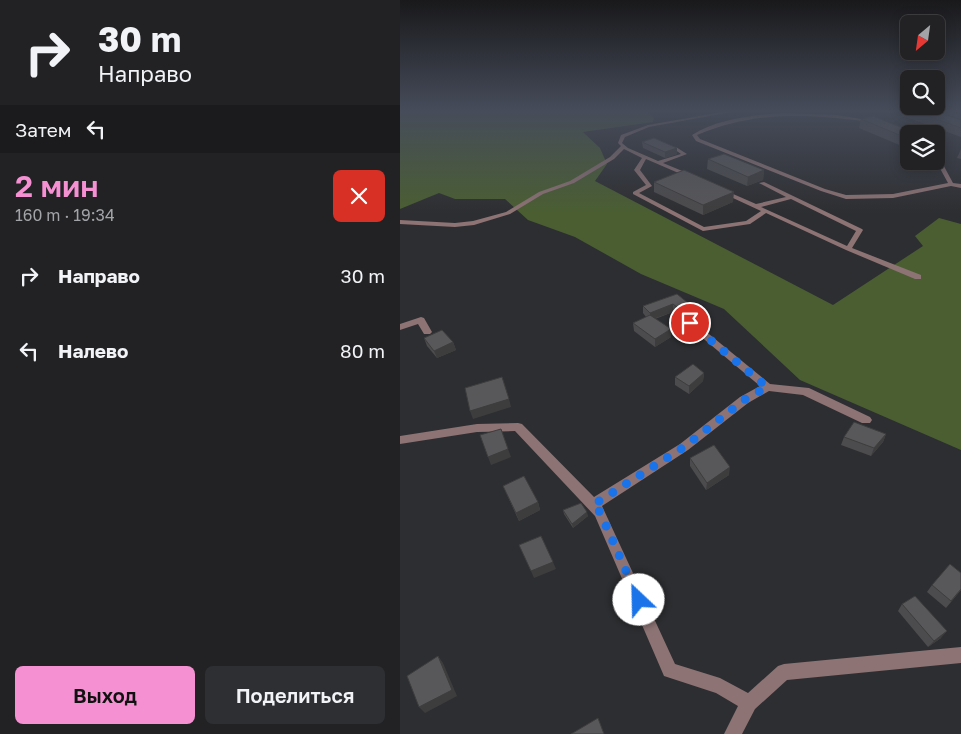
<!DOCTYPE html>
<html lang="ru">
<head>
<meta charset="utf-8">
<style>
	:root { --surface:#222225; --page:#2e2f32; --text:#f1f3f6; --muted:#a2a4a7; --line:#3f3f42; --accent:#f591d2 }
	body { margin:0; font-family:"Golos Text",sans-serif; background:var(--page); color:var(--text); height:100vh; display:flex; flex-direction:column; font-size:19px; white-space:nowrap }
	* { box-sizing:border-box; margin:0 }
	p { font-size:16px; color:var(--muted) }
	.icon { flex:none; width:28px; height:28px; fill:none; stroke:currentColor; stroke-width:2; stroke-linecap:round; stroke-linejoin:round }
	.map { position:relative; flex:1; overflow:hidden }
	.side { display:flex; flex-direction:column; background:var(--surface); width:400px }
	.side>* { flex:none }
	.hud { background:#222225; color:var(--text); overflow:hidden }
	.needle { width:32px; rotate:209deg }
	.tools { position:absolute; left:500px; top:15px; display:grid; gap:10px }
	.tools a { display:grid; place-items:center; width:45px; height:45px; border-radius:8px; background:var(--surface); box-shadow:0 2px 12px #0003,0 0 0 1px var(--line); font-size:25px }
	.pin { position:absolute; display:grid; place-items:center; width:42px; height:42px; color:#fff; margin:-21px; border:2px solid #fff; border-radius:50%; box-shadow:0 1px 5px #0007 }
	.me { position:absolute; width:55px; margin:-28px; rotate:336deg; stroke-linejoin:round; filter:drop-shadow(0 0 4px #0008) }
	.turn { display:flex; align-items:center; gap:18px; height:105px; padding:0 15px; font-size:22px }
	.turn .icon { width:65px; height:65px; stroke-width:2.5 }
	.turn b { display:block; font-size:35px; line-height:42px }
	.then { display:flex; align-items:center; height:48px; padding:0 15px; background:#0003; gap:10px; font-size:19px }
	.round { display:grid; place-items:center; flex:none; width:52px; height:52px; border-radius:8px; background:var(--page) }
	.summary { display:flex; align-items:center; justify-content:space-between; height:85px; padding:0 15px }
	h1 { font-size:30px; font-weight:600; line-height:38px; color:var(--accent) }
	.cta { display:flex; gap:10px; margin-top:auto; padding:10px 15px }
	.cta a { flex:1; height:58px; border-radius:8px; background:var(--accent); color:#111; font-size:20px; font-weight:600; line-height:58px; text-align:center }
	.cta a+a { background:var(--page); color:var(--text) }
	ul { padding:0; list-style:none }
	li { display:flex; align-items:center; gap:15px; height:75px; padding:0 15px }
	li div { flex:1 }
	li b { display:block; font-size:19px }
	li em { font-style:normal }
	main { display:flex; flex:1; min-height:0 }
	.map>svg:first-child { display:block }
	.forest { fill:#4a5e32 }
	.lines { fill:none; stroke-linecap:round; stroke-linejoin:round }
	.lane { fill:#8d7374; fill-rule:evenodd }
	.street { fill:#8d7374; fill-rule:evenodd }
	.wall { fill:#4c4b4d }
	.shaded-wall { fill:#3e3d3e }
	.building { fill:#585759; stroke:#3e3d3e }
	.route { stroke:#1a73e8; stroke-width:9; stroke-dasharray:0 16.2 }
</style>
</head>
<body>
<main>
<section class="side">
<div class="hud">
<div class="turn"><svg class="icon" aria-label="right" viewBox="0 0 24 24"><path d="M7 20v-9h11M14 6l5 5-5 5"/></svg><div><b>30 m</b>Направо</div></div>
<div class="then">Затем<svg class="icon" aria-label="left" viewBox="0 0 24 24"><path d="M17 20v-9H6M10 6l-5 5 5 5"/></svg></div>
</div>
<div class="summary"><div><h1>2 мин</h1><p>160 m · 19:34</p></div><a class="round" style="background:#d93025;color:#fff"><svg class="icon" aria-label="close" viewBox="0 0 24 24"><path d="M6 6l12 12M18 6L6 18"/></svg></a></div>
<ul>
<li><svg class="icon" aria-label="right" viewBox="0 0 24 24"><path d="M7 20v-9h11M14 6l5 5-5 5"/></svg><div><b>Направо</b></div><em>30 m</em></li>
<li><svg class="icon" aria-label="left" viewBox="0 0 24 24"><path d="M17 20v-9H6M10 6l-5 5 5 5"/></svg><div><b>Налево</b></div><em>80 m</em></li>
</ul>
<div class="cta"><a>Выход</a><a>Поделиться</a></div>
</section>
<div class="map">
<svg width="561" height="734" viewBox="0 0 561 734">
	<rect width="100%" height="100%" fill="#2d2e31"/>
	<path class="forest" d="M 0,110 L 246,110 L 254,118 L 253,122 L 183,132 L 200,148 L 207,164 L 195,181 L 433,305 L 523,246 L 515,236 L 539,218 L 561,224 L 561,450 L 400,380 L 324,309 L 241,274 L 175,237 L 128,220 L 105,199 L 55,199 L 39,193 L 0,209 Z"/>
	<g class="lines">
		<g class="lane">
			<path d="M 333,110 L 343,110 L 249,127 L 225,137 L 222,143 L 228,148 L 258,161 L 281,154 L 274,149 L 274,147 L 276,147 L 287,154 L 263,163 L 292,175 L 292,177 L 290,178 L 246,159 L 240,170 L 252,186 L 239,193 L 304,227 L 346,221 L 361,211 L 320,192 L 320,190 L 324,190 L 356,204 L 386,197 L 359,183 L 364,182 L 462,229 L 463,230 L 452,248 L 521,275 L 521,279 L 515,279 L 446,250 L 366,213 L 350,224 L 303,231 L 233,194 L 233,192 L 246,185 L 234,170 L 242,158 L 224,149 L 214,159 L 174,183 L 143,194 L 110,214 L 74,225 L 55,227 L 0,224 L 0,220 L 55,223 L 73,221 L 106,212 L 139,192 L 170,181 L 210,157 L 221,146 L 218,143 L 221,135 L 248,125 ZM 391,199 L 456,231 L 447,246 L 361,207 Z"/>
			<path d="M 383,113 L 437,115 L 474,121 L 472,122 C 408,114 358,110 297,135 L 300,139 L 425,189 L 446,195 L 493,194 L 548,183 L 536,161 L 536,156 L 539,157 L 553,183 L 561,184 L 561,188 L 551,186 L 493,198 L 446,199 L 421,191 L 296,141 L 292,135 C 317,119 353,115 383,113 Z"/>
		</g>
		<g class="street">
			<path d="M 21,317 L 24,318 L 32,332 L 30,334 L 24,334 L 18,324 L 0,330 L 0,324 Z"/>
			<path d="M 290,320 L 293,321 L 370,384 L 409,388 L 470,417 L 472,420 L 470,423 L 462,423 L 403,395 L 369,391 L 348,403 L 288,450 L 202,506 L 275,664 L 320,678 L 348,693 L 378,666 L 384,664 L 561,647 L 561,663 L 387,680 L 355,709 L 342,734 L 324,734 L 338,706 L 316,693 L 264,676 L 195,516 L 115,431 L 77,432 L 0,444 L 0,436 L 77,424 L 118,423 L 122,424 L 194,497 L 280,444 L 340,397 L 360,386 L 287,325 L 285,323 L 287,321 Z"/>
		</g>
	</g>
	<g class="wall">
		<path d="M 508,110 L 561,110 L 561,137 L 506,117 Z"/>
		<path d="M 461,119 L 509,134 L 509,149 L 459,128 Z"/>
		<path d="M 242,142 L 277,148 L 277,154 L 265,158 L 243,148 Z"/>
		<path d="M 561,149 L 561,159 L 557,158 Z"/>
		<path d="M 308,159 L 364,170 L 363,180 L 347,186 L 307,169 Z"/>
		<path d="M 254,182 L 333,202 L 303,215 L 254,192 Z"/>
		<path d="M 277,294 L 294,308 L 294,316 L 285,320 L 273,312 L 255,319 L 271,329 L 271,337 L 255,347 L 234,331 L 233,323 L 246,317 L 243,313 L 243,306 Z"/>
		<path d="M 24,338 L 53,342 L 56,350 L 37,358 L 27,346 Z"/>
		<path d="M 304,373 L 303,381 L 289,394 L 275,385 L 275,377 Z"/>
		<path d="M 486,434 L 483,442 L 471,456 L 441,445 L 444,437 Z"/>
		<path d="M 290,458 L 329,475 L 306,490 L 290,466 Z"/>
		<path d="M 103,486 L 138,502 L 140,510 L 119,521 Z"/>
		<path d="M 163,510 L 188,516 L 173,528 L 164,514 Z"/>
		<path d="M 532,585 L 561,590 L 546,608 L 527,592 Z"/>
		<path d="M 502,604 L 541,638 L 528,647 L 498,611 Z"/>
	</g>
	<g class="shaded-wall">
		<path d="M 277,148 L 277,154 L 265,158 L 265,152 Z"/>
		<path d="M 364,170 L 363,180 L 347,186 L 348,177 Z"/>
		<path d="M 334,192 L 333,202 L 303,215 L 303,205 Z"/>
		<path d="M 273,304 L 273,312 L 250,320 L 250,313 Z"/>
		<path d="M 294,308 L 294,316 L 285,320 L 285,313 Z"/>
		<path d="M 271,329 L 271,337 L 255,347 L 255,339 Z"/>
		<path d="M 53,342 L 56,350 L 37,358 L 34,351 Z"/>
		<path d="M 304,373 L 303,381 L 289,394 L 289,386 Z"/>
		<path d="M 109,399 L 111,407 L 73,419 L 70,411 Z"/>
		<path d="M 486,434 L 483,442 L 471,456 L 474,448 Z"/>
		<path d="M 108,449 L 111,457 L 91,465 L 88,457 Z"/>
		<path d="M 330,467 L 329,475 L 306,490 L 307,483 Z"/>
		<path d="M 138,502 L 140,510 L 119,521 L 116,513 Z"/>
		<path d="M 187,512 L 188,516 L 173,528 L 172,524 Z"/>
		<path d="M 153,562 L 156,569 L 134,578 L 131,571 Z"/>
		<path d="M 547,631 L 541,638 L 528,647 L 534,641 Z"/>
		<path d="M 38,656 L 43,663 L 57,696 L 25,713 L 19,707 Z"/>
	</g>
	<g class="building">
		<path d="M 512,110 L 533,110 L 561,120 L 561,128 Z"/>
		<path d="M 549,110 L 561,110 L 561,114 Z"/>
		<path d="M 473,116 L 517,134 L 509,134 L 509,139 L 461,119 Z"/>
		<path d="M 254,138 L 277,148 L 265,152 L 242,142 Z"/>
		<path d="M 324,154 L 364,170 L 348,177 L 308,159 Z"/>
		<path d="M 284,170 L 334,192 L 303,205 L 254,182 Z"/>
		<path d="M 277,294 L 294,308 L 285,313 L 273,304 L 250,313 L 243,306 Z"/>
		<path d="M 250,315 L 271,329 L 255,339 L 233,323 Z"/>
		<path d="M 42,330 L 53,342 L 34,351 L 24,338 Z"/>
		<path d="M 293,364 L 304,373 L 289,386 L 275,377 Z"/>
		<path d="M 102,377 L 109,399 L 70,411 L 65,388 Z"/>
		<path d="M 454,422 L 486,434 L 474,448 L 444,437 Z"/>
		<path d="M 101,429 L 108,449 L 88,457 L 80,435 Z"/>
		<path d="M 314,445 L 330,467 L 307,483 L 290,458 Z"/>
		<path d="M 124,476 L 138,502 L 116,513 L 103,486 Z"/>
		<path d="M 181,503 L 187,512 L 172,524 L 163,510 Z"/>
		<path d="M 141,536 L 153,562 L 131,571 L 119,545 Z"/>
		<path d="M 550,564 L 561,573 L 561,589 L 551,601 L 532,585 Z"/>
		<path d="M 515,596 L 547,631 L 534,641 L 502,604 Z"/>
		<path d="M 38,656 L 52,690 L 19,707 L 7,676 Z"/>
		<path d="M 198,718 L 204,734 L 171,734 Z"/>
	</g>
	<linearGradient id="sky" x2="0" y2="1"><stop stop-color="#19191b"/><stop offset="0.52" stop-color="#464c5a"/><stop offset="1" stop-color="#464c5a" stop-opacity="0"/></linearGradient>
	<rect width="561" height="213" fill="url(#sky)"/>
	<g class="lines">
		<path class="route" d="M 239,600 L 200,512 L 193,505 L 284,447 L 344,400 L 367,387 L 290,323"/>
	</g>
</svg>
<div class="tools">
<a><svg class="needle" viewBox="-14 -14 28 28"><path d="M0-13l5 13h-10z" fill="#e53935"/><path d="M0 13l5-13h-10z" fill="#a2a4a7"/></svg></a>
<a><svg class="icon" aria-label="search" viewBox="0 0 24 24"><circle cx="10" cy="10" r="6"/><path d="M15 15l6 6"/></svg></a>
<a><svg class="icon" aria-label="layers" viewBox="0 0 24 24"><path d="M12 4l9 5-9 5-9-5zM3 14l9 5 9-5"/></svg></a>
</div>
<div class="pin" style="left:290px;top:323px;background:#d93025"><svg class="icon" aria-label="arrive" viewBox="0 0 24 24"><path d="M6 21V4h12l-3 4 3 4H6"/></svg></div>
<svg class="me" style="left:239px;top:600px" viewBox="-20 -20 40 40"><circle r="19" fill="#fff"/><path d="M0-13L10 11 0 6-10 11z" fill="#1a73e8"/></svg>
</div>
</main>
</body>
</html>
